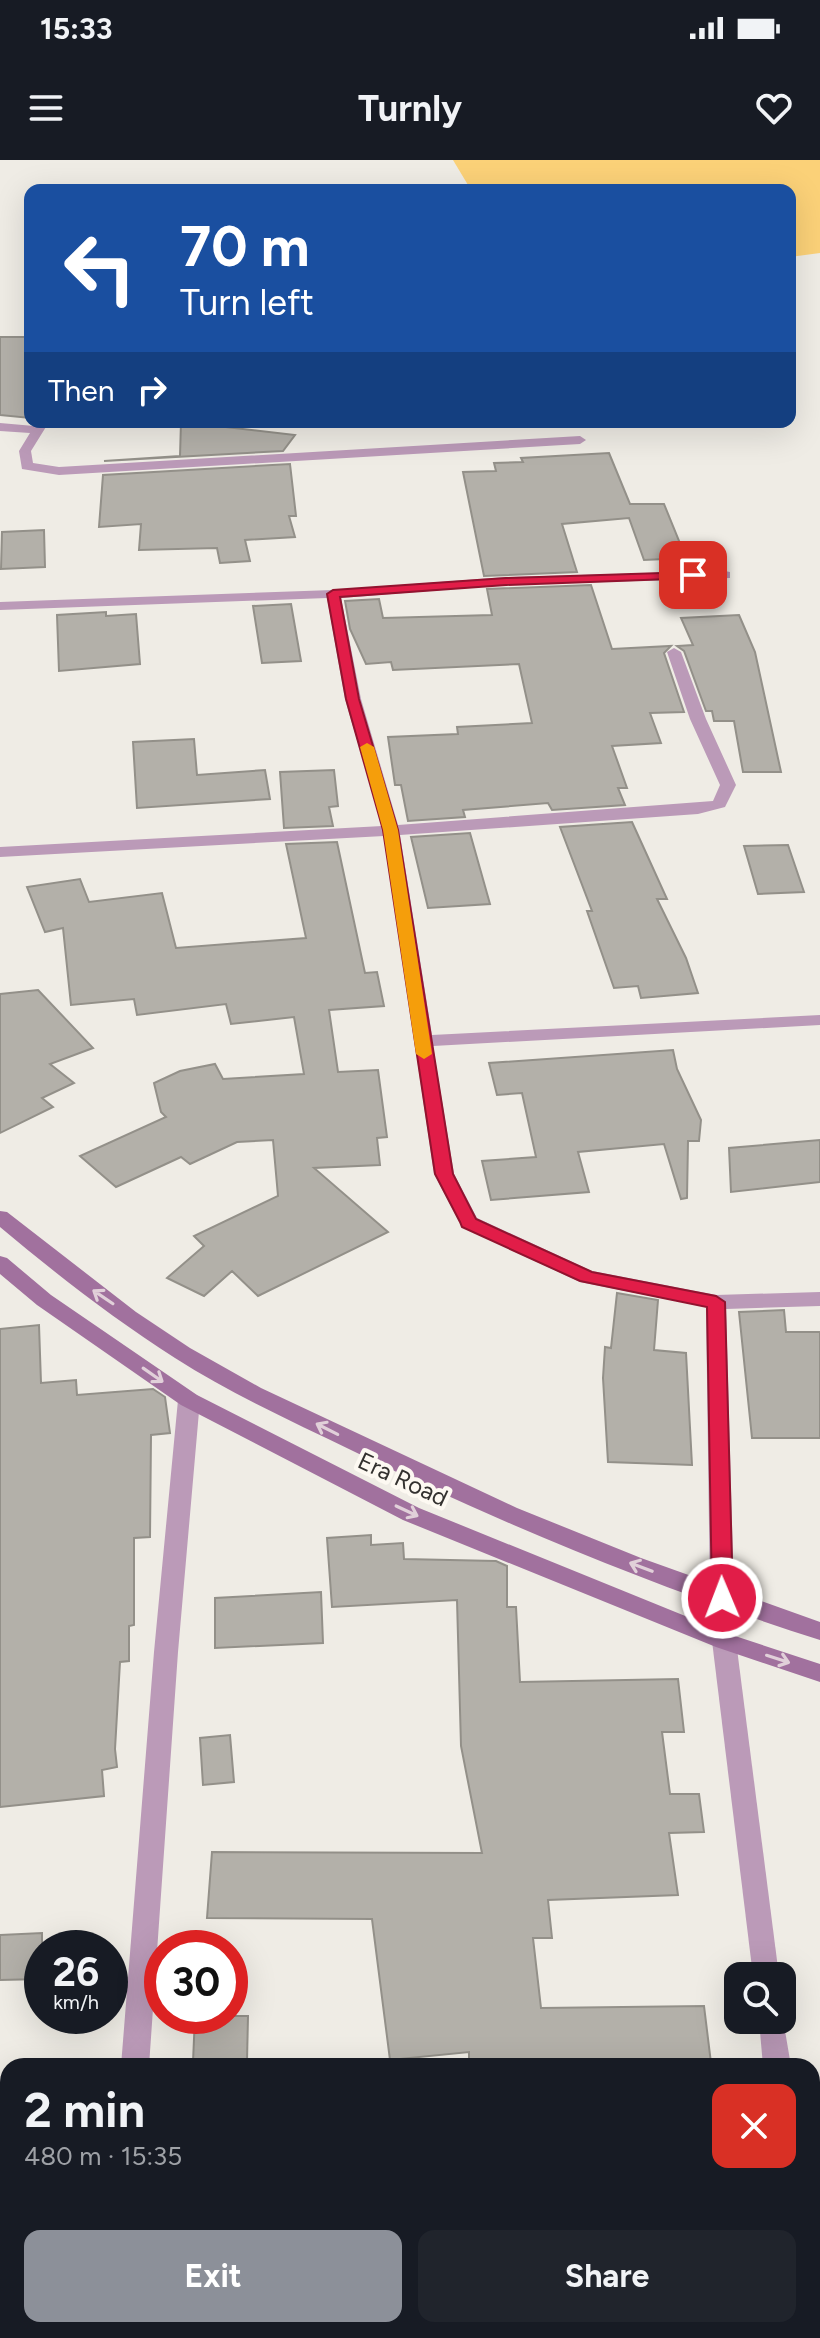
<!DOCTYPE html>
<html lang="en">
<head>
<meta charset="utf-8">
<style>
	:root { --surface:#171b24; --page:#20242c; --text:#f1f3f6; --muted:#9ea1a6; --accent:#8c9099 }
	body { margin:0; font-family:Figtree,sans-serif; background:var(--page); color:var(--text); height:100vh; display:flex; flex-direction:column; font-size:30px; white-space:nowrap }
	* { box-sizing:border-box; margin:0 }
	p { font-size:26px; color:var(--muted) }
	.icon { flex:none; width:44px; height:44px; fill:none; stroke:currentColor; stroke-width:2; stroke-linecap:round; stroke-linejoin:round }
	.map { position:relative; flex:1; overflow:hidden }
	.sheet { position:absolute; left:0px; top:1898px; width:820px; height:280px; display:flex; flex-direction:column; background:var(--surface); border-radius:24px 24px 0 0; box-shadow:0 8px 32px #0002 }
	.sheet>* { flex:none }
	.guide { position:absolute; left:24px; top:24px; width:772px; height:244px; border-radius:16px; box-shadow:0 8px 32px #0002; background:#1a4fa0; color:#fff; overflow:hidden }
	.fabs { position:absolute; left:724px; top:1802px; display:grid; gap:16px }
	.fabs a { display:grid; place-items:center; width:72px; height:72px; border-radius:16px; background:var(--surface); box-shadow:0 8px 32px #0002; font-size:40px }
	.speed { position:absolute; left:24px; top:1770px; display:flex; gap:16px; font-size:40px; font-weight:700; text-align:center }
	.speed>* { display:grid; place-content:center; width:104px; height:104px; border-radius:50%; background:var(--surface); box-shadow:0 8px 32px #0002; line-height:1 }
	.speed small { font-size:20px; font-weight:400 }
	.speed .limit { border:12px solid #d22; background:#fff; color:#111 }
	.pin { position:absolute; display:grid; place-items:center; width:68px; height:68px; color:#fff; margin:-34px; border-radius:16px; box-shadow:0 4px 12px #0006 }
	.me { position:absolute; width:88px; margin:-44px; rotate:359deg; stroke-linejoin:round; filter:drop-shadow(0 0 6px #0008) }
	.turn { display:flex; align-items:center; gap:28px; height:168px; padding:0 24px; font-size:36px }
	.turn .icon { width:104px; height:104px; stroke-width:2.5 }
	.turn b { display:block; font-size:56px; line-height:68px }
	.then { display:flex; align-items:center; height:76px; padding:0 24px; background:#0003; gap:16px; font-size:30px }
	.round { display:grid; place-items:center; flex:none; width:84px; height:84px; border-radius:16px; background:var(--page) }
	.headline { display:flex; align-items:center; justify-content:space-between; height:136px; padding:0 24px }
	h1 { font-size:48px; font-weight:700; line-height:60px }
	.cta { display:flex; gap:16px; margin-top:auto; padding:16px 24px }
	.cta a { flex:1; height:92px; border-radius:16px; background:var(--accent); color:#fff; font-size:32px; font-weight:700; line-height:92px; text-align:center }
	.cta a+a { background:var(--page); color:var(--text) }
	.status { display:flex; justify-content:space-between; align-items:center; height:56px; padding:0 40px; background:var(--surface); direction:ltr }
	.status svg { height:22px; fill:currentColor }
	header { display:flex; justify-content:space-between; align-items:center; height:104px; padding:0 24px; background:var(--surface); font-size:36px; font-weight:700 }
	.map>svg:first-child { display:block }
	.green { fill:#fbd178 }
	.building { fill:#b3b0a9; stroke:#939089; stroke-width:2 }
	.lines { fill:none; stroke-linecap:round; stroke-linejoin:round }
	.minor { fill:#bb9ab8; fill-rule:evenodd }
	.secondary { fill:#a1719e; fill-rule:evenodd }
	.oneway { stroke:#e1d0d9 }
	.route { fill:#e11d48; stroke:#92132f; stroke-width:2 }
	.slow { fill:#f59e0b }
	.labels { text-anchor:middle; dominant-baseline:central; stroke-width:8; stroke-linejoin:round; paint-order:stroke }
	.street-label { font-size:24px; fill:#33312f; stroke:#fdf9f2 }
</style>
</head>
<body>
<div class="status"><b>15:33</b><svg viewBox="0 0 49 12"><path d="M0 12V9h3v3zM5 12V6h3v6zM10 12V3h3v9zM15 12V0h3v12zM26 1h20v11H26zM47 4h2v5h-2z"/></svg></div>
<header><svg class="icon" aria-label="menu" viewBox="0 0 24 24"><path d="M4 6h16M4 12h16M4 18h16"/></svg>Turnly<svg class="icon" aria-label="heart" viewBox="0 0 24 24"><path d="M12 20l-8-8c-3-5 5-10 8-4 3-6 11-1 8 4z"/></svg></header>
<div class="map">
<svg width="820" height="2178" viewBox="0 0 820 2178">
	<rect width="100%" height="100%" fill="#efece5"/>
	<path class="green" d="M 453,0 L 820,0 L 820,93 L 790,97 L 790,30 L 471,30 Z"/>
	<g class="building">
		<path d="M 0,177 L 30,177 L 30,258 L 0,255 Z"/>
		<path d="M 181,262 L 182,262 L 295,275 L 283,291 L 104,301 L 180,296 Z"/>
		<path d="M 609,293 L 630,344 L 664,344 L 686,398 L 644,400 L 629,358 L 562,364 L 577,412 L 484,416 L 463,312 L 496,311 L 494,303 L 523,302 L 521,298 Z"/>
		<path d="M 290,304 L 296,356 L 289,356 L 295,377 L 245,380 L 250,401 L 220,403 L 217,388 L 139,390 L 141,364 L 99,367 L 103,315 Z"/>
		<path d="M 44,370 L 45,407 L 1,409 L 2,372 Z"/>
		<path d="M 591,425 L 612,489 L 671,486 L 664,493 L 684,552 L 650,553 L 661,583 L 612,586 L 627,628 L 618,628 L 625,645 L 552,650 L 548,643 L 463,650 L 465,657 L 408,661 L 401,625 L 395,625 L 388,577 L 458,574 L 457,567 L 532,563 L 519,504 L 393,510 L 391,502 L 366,504 L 350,469 L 345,441 L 379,439 L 383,458 L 492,455 L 487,429 Z"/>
		<path d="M 291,444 L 301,501 L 262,503 L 253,446 Z"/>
		<path d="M 106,452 L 106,456 L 136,454 L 140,504 L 59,511 L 57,455 Z"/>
		<path d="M 739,455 L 755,492 L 781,612 L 743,612 L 734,561 L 714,561 L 712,551 L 706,551 L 684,491 L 677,486 L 693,485 L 681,458 Z"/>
		<path d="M 194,579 L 197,615 L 265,610 L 270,639 L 137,648 L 133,582 Z"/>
		<path d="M 334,610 L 338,646 L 329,647 L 333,666 L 284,668 L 280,612 Z"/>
		<path d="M 632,662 L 667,739 L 657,739 L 686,798 L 698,833 L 641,838 L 638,826 L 614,828 L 587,751 L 592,751 L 560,667 Z"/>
		<path d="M 470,673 L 490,744 L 428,748 L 411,677 Z"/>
		<path d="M 337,682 L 365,813 L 377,812 L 384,846 L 329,850 L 338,912 L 378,910 L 387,977 L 377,978 L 380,1005 L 314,1008 L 388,1072 L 258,1136 L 232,1111 L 204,1136 L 167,1118 L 204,1086 L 194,1076 L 278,1036 L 273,980 L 237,982 L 190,1004 L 181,997 L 116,1027 L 80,996 L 166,957 L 161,952 L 154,923 L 180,911 L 215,904 L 223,919 L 304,914 L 294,857 L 231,864 L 226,844 L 137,855 L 134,839 L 71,845 L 63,768 L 45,772 L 27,727 L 80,719 L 89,742 L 162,733 L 176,788 L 306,778 L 286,684 Z"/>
		<path d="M 788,685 L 804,732 L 758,734 L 744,686 Z"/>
		<path d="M 38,830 L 93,888 L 50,904 L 74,923 L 42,938 L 53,947 L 0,973 L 0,834 Z"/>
		<path d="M 673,890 L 677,909 L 701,960 L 699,981 L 688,981 L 687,1038 L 681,1039 L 664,984 L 578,992 L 589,1032 L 491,1040 L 482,1001 L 536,997 L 522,933 L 497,935 L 489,903 Z"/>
		<path d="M 820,980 L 820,1022 L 731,1032 L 729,988 Z"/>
		<path d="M 617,1133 L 658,1140 L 654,1190 L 686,1193 L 692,1305 L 608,1302 L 603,1218 L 605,1187 L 611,1188 Z"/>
		<path d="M 784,1150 L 786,1172 L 820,1172 L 820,1278 L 752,1278 L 739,1152 Z"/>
		<path d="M 39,1165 L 41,1223 L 76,1220 L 77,1235 L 153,1229 L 165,1237 L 170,1273 L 151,1275 L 150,1377 L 134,1378 L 134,1465 L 129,1466 L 129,1501 L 120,1502 L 115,1589 L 117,1607 L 102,1610 L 104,1636 L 0,1647 L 0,1169 Z"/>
		<path d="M 371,1375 L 371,1385 L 403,1383 L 404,1399 L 496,1401 L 507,1406 L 507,1447 L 516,1447 L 520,1522 L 678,1519 L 684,1572 L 662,1572 L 670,1634 L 699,1634 L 704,1672 L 669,1673 L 678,1735 L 548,1740 L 552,1778 L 533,1778 L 541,1848 L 704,1846 L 711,1903 L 699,1903 L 700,1906 L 469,1906 L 469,1892 L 390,1900 L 372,1759 L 207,1758 L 212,1692 L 482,1693 L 461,1586 L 457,1440 L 332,1447 L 327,1378 Z"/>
		<path d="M 321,1432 L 323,1483 L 215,1488 L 215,1438 Z"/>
		<path d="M 230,1575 L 234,1622 L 203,1625 L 200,1578 Z"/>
		<path d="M 42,1773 L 42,1819 L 0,1820 L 0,1775 Z"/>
		<path d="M 195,1856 L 248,1856 L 247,1901 L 193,1902 Z"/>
	</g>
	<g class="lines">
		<g class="minor">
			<path d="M 37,262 L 49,262 L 31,291 L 33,303 L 59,307 L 580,276 L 586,280 L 580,284 L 59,315 L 22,309 L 19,291 L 30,273 L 0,271 L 0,263 L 34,266 Z"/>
			<path d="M 725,411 L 730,412 L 730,418 L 506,425 L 341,438 L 361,539 L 398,665 L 713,641 L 720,625 L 690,559 L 667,492 L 674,488 L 681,492 L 706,559 L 736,625 L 725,647 L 698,654 L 400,675 L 432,875 L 820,855 L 820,865 L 433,886 L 454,1014 L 477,1058 L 592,1111 L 716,1135 L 820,1132 L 820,1146 L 726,1149 L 734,1438 L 730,1444 L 722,1447 L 714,1444 L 710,1438 L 706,1147 L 580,1122 L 462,1067 L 434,1014 L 384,676 L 0,697 L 0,687 L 382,666 L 345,539 L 327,438 L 0,450 L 0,442 L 333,430 L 506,417 Z"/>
			<path d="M 189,1233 L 197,1235 L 200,1240 L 178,1492 L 149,1906 L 121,1906 L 154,1492 L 178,1240 L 181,1235 Z"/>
			<path d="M 724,1472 L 732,1475 L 736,1481 L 779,1816 L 753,1816 L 712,1481 L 716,1475 Z"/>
			<path d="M 782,1853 L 791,1906 L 763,1906 L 759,1860 L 782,1860 Z"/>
			<path d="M 812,2156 L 820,2159 L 820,2178 L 796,2178 L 795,2170 L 812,2170 Z"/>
			<path d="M 101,2170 L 131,2170 L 130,2178 L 100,2178 Z"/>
		</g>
		<g class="secondary">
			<path d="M 0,1051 L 7,1052 L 136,1152 L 190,1188 L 261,1228 L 517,1348 L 641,1398 L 820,1462 L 820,1480 C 660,1429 504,1365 353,1291 C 293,1262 231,1234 175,1198 C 114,1159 56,1114 0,1067 Z"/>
			<path d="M 0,1096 L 7,1098 L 51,1135 L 197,1235 L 419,1348 L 732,1475 L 820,1504 L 820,1522 L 716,1487 L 403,1360 L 181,1245 L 37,1145 L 0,1114 Z"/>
		</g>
	</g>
	<defs><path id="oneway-shaft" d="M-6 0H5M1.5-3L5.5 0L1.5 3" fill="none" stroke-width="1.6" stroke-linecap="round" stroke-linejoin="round" transform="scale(2)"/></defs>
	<g class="oneway">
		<use href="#oneway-shaft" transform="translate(103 1137) rotate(-146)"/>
		<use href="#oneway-shaft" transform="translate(153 1215) rotate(35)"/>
		<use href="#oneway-shaft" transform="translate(327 1269) rotate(-153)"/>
		<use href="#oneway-shaft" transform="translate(407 1351) rotate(25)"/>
		<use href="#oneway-shaft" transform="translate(641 1407) rotate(-159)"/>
		<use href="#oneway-shaft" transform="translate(778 1499) rotate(18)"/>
	</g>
	<path class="route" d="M 693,412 L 700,415 L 698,418 L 506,425 L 340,437 L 359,539 L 398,670 L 453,1014 L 476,1059 L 592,1112 L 716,1136 L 725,1142 L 733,1438 L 730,1444 L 715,1444 L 712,1438 L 707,1147 L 580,1121 L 462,1067 L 460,1062 L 435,1014 L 383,670 L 346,539 L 327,434 L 333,430 L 506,418 Z"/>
	<path class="slow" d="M 367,583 L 374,587 L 398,670 L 432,894 L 424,899 L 416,894 L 383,670 L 360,587 Z"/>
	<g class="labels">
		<g class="street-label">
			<text transform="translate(403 1319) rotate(25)">Era Road</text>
		</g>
	</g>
</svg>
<div class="fabs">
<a><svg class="icon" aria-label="search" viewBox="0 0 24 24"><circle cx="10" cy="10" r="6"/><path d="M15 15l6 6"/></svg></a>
</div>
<div class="speed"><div>26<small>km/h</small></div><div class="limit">30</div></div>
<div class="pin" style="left:693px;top:415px;background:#d93025"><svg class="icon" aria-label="arrive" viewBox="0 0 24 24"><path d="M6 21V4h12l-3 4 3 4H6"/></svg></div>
<svg class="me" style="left:722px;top:1438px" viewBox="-20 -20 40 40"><circle r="17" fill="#e11d48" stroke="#fff" stroke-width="3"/><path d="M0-11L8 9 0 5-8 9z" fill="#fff"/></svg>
<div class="guide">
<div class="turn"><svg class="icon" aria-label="left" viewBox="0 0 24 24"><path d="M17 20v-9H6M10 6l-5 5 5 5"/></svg><div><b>70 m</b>Turn left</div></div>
<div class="then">Then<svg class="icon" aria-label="right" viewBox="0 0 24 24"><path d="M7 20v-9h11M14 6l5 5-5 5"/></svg></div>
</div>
<section class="sheet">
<div class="headline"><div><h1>2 min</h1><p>480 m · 15:35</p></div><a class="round" style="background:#d93025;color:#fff"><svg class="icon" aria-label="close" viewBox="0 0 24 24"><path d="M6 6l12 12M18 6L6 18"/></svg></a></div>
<div class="cta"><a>Exit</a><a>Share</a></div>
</section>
</div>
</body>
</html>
